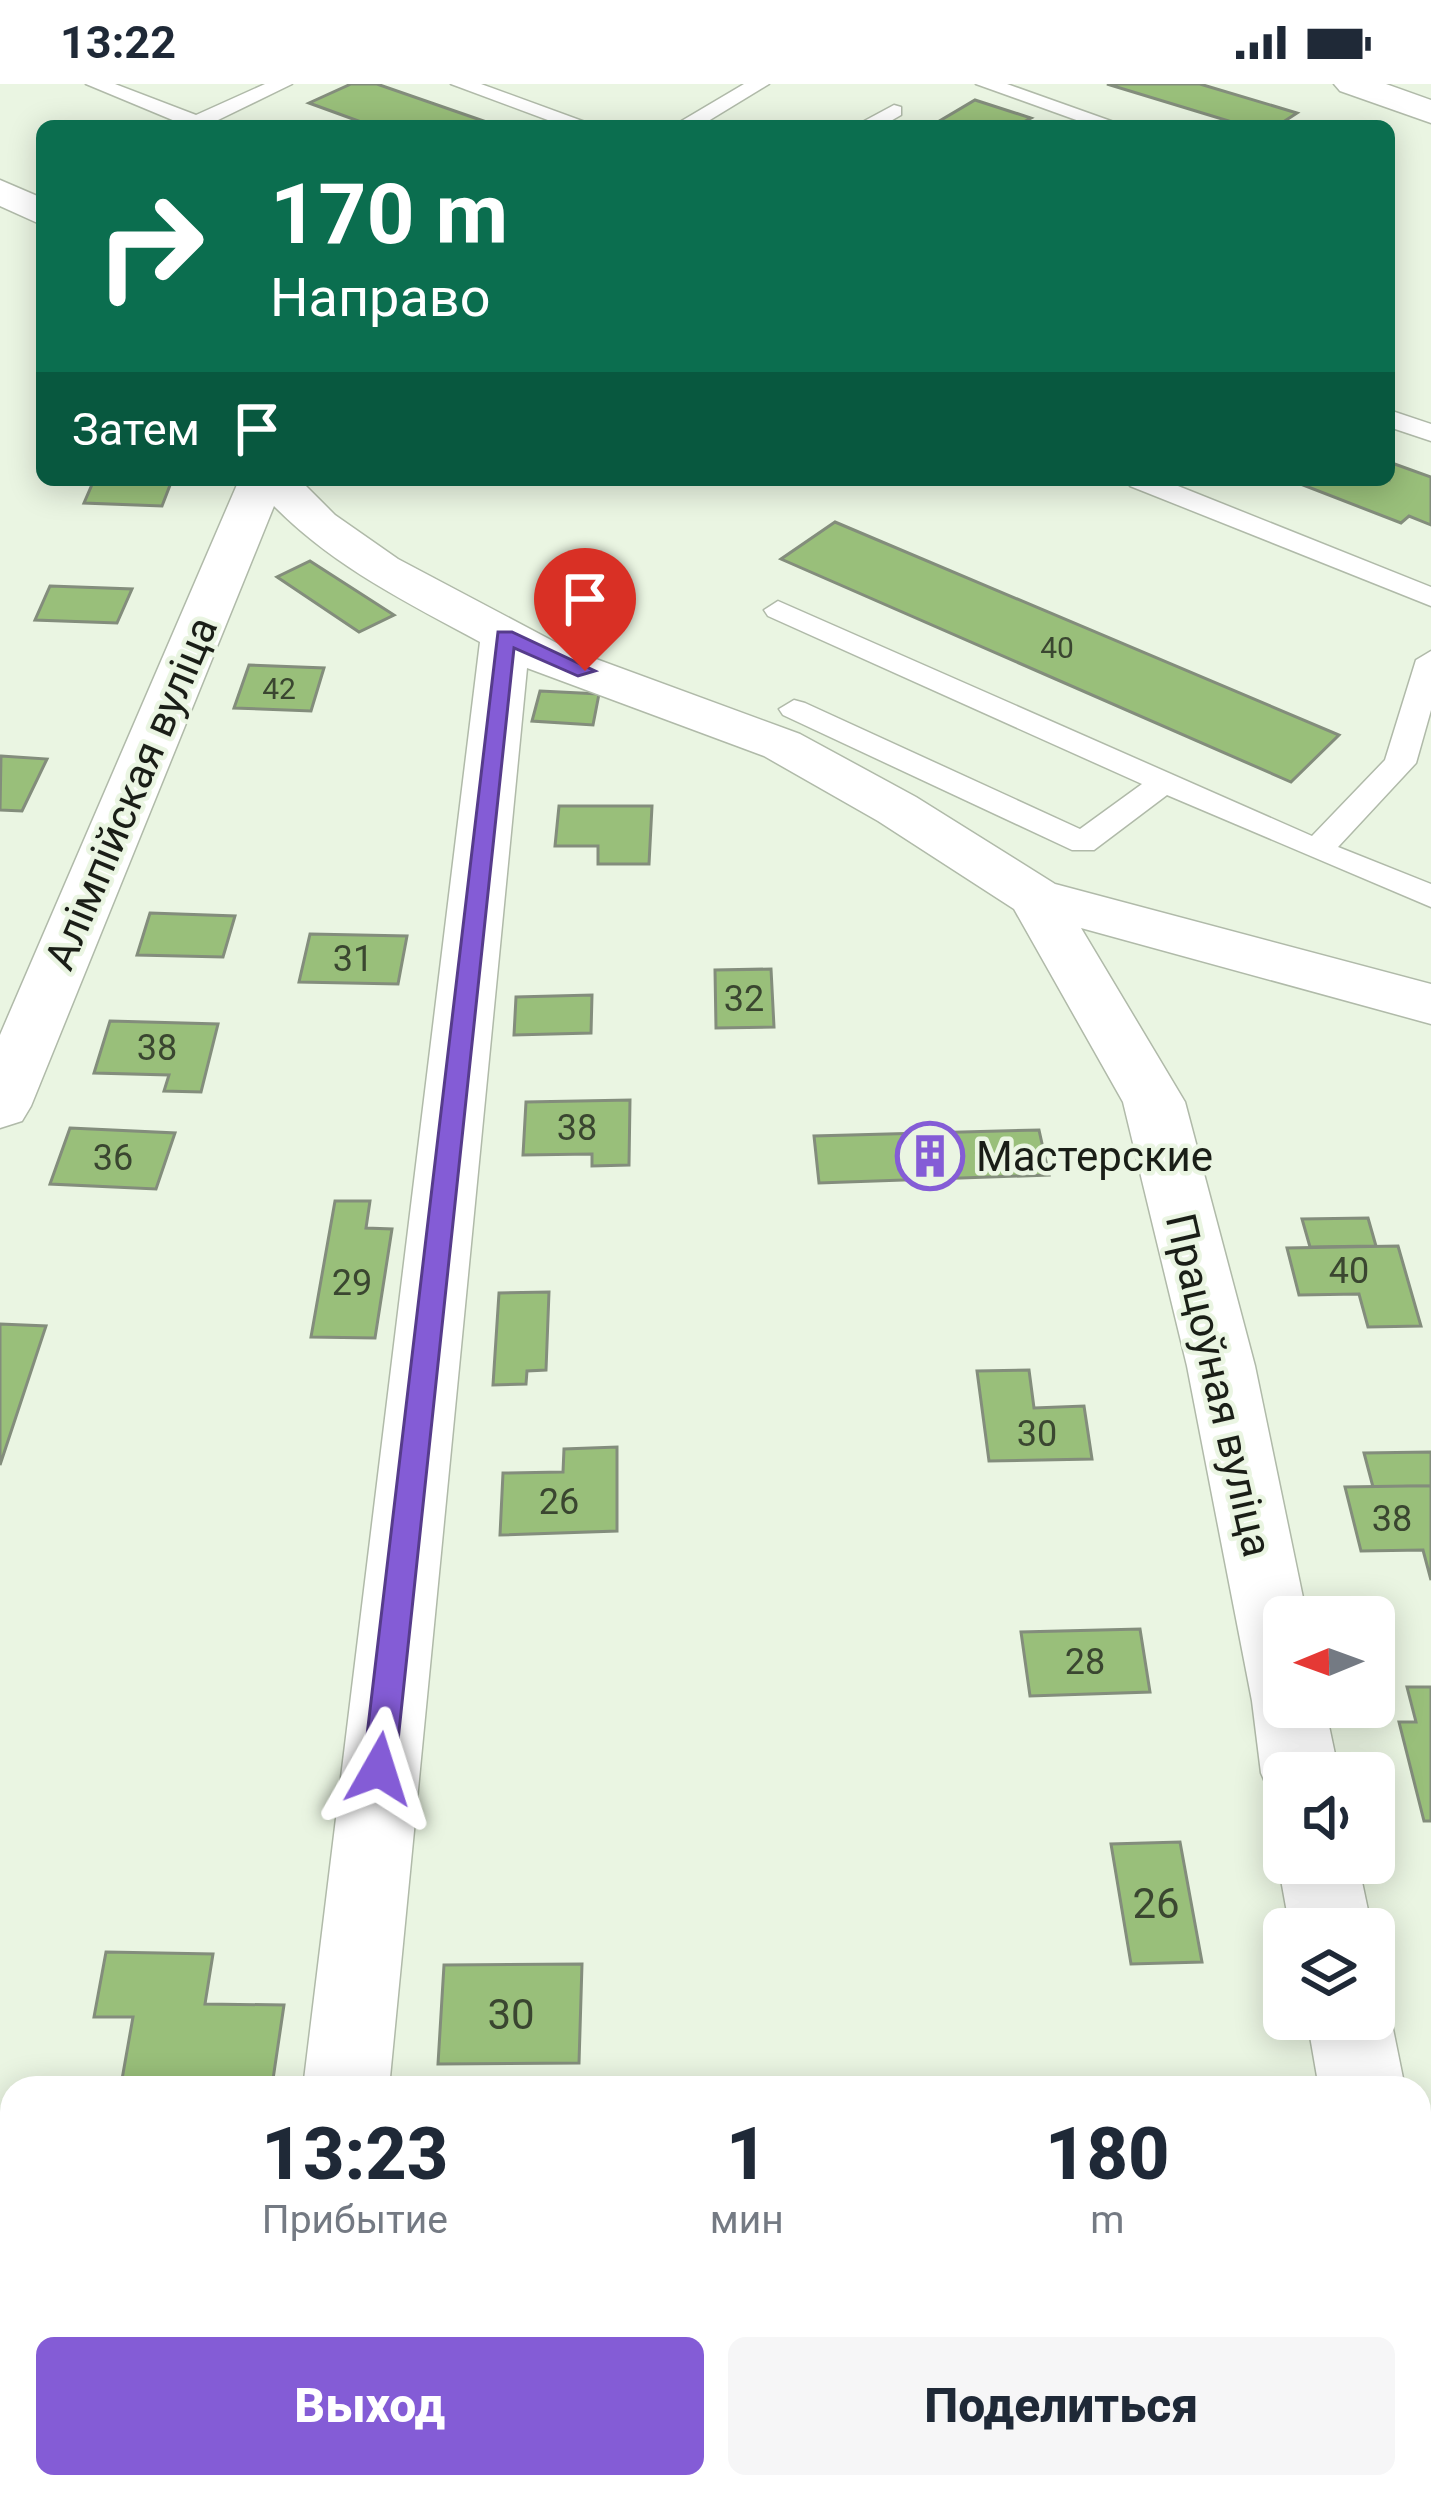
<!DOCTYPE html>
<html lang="ru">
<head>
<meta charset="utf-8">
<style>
	:root { --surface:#fff; --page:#f6f6f7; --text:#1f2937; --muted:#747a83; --accent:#845cd6 }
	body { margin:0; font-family:Roboto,sans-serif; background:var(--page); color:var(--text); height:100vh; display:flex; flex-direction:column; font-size:45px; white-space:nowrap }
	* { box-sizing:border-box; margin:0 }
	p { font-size:39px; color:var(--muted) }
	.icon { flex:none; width:66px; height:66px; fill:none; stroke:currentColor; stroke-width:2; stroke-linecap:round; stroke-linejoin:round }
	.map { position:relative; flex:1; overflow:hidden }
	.sheet { position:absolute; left:0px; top:1992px; width:1431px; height:423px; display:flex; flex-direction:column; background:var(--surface); border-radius:36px 36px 0 0; box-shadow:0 6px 30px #0003 }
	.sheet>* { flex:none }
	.banner { position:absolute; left:36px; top:36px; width:1359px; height:366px; border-radius:18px; box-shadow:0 6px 30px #0003; background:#0b6e4f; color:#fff; overflow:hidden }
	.needle { width:78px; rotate:269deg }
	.fabs { position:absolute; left:1263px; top:1512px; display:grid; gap:24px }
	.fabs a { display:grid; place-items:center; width:132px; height:132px; border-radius:18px; background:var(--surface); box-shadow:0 6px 30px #0003; font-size:60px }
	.pin { position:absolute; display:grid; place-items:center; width:102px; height:102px; color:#fff; margin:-123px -51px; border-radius:50% 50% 50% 0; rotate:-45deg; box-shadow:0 0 12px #0007 }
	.pin .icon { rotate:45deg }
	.me { position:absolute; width:132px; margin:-66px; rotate:6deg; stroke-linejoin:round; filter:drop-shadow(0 0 9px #0008) }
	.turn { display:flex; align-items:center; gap:42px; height:252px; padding:0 36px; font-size:54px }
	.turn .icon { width:156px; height:156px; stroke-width:2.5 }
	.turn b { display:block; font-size:84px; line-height:102px }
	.then { display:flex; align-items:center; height:114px; padding:0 36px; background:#0003; gap:24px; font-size:45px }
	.eta { display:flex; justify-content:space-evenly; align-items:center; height:204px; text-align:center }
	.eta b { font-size:72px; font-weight:800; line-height:84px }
	.cta { display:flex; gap:24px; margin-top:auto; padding:24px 36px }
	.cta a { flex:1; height:138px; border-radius:18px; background:var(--accent); color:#fff; font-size:48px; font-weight:800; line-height:138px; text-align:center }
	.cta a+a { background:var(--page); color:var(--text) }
	.status { display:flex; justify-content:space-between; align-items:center; height:84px; padding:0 60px; background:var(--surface); direction:ltr }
	.status svg { height:33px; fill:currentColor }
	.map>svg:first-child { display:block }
	.building { fill:#99bf7a; stroke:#838d7c; stroke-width:3 }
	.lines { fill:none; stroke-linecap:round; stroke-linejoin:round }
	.service-casing { stroke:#b0baa9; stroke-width:3 }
	.minor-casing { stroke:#b0baa9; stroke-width:3 }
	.service { fill:#fff; fill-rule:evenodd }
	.minor { fill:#fff; fill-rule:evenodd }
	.route { fill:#845cd6; stroke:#563c8b; stroke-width:3 }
	.labels { text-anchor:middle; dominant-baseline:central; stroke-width:9; stroke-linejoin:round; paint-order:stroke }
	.far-number-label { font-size:30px; fill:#3a4630 }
	.number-label { font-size:36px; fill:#3a4630 }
	.street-label { font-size:42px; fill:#1a1e17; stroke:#eaf5e2 }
	.poi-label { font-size:42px; fill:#1a1e17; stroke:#eaf5e2; text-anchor:start }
	.near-number-label { font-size:42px; fill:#3a4630 }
</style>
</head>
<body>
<div class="status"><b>13:22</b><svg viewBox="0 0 49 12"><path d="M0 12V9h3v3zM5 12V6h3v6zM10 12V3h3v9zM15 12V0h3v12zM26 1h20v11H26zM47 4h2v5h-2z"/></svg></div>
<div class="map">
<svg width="1431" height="2414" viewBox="0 0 1431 2414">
	<rect width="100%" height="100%" fill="#eaf5e2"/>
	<g class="building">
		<path d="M 351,0 L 377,0 L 498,42 L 372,42 L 309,19 Z"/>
		<path d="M 1107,0 L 1200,0 L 1297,29 L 1277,42 L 1245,42 Z"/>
		<path d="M 975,16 L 1031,34 L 1020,40 L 1026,42 L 931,42 Z"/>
		<path d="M 1389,378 L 1431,393 L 1431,441 L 1409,432 L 1401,439 L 1303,401 L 1309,396 L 1389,396 Z"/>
		<path d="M 94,396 L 172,396 L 162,422 L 84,419 Z"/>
		<path d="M 835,438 L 1339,651 L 1291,698 L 781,475 Z"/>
		<path d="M 310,477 L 394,531 L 359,548 L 277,493 Z"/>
		<path d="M 50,502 L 132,505 L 117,539 L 35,536 Z"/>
		<path d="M 249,581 L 324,584 L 311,627 L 234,624 Z"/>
		<path d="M 540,607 L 599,610 L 593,641 L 532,637 Z"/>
		<path d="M 1,672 L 47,675 L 22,727 L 0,726 Z"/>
		<path d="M 559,722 L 652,722 L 649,780 L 598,780 L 598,762 L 555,762 Z"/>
		<path d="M 150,829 L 235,832 L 223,873 L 137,871 Z"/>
		<path d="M 310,850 L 407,852 L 398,900 L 299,898 Z"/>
		<path d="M 771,885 L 774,943 L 716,944 L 715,886 Z"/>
		<path d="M 592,911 L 591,949 L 514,951 L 516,913 Z"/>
		<path d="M 110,937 L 218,940 L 201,1008 L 164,1007 L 169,991 L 94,989 Z"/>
		<path d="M 630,1016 L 629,1081 L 592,1082 L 592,1070 L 523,1071 L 526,1018 Z"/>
		<path d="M 70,1044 L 175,1049 L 156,1105 L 50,1100 Z"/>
		<path d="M 1039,1046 L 1049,1091 L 819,1099 L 814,1052 Z"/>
		<path d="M 335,1117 L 370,1117 L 366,1144 L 392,1145 L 375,1254 L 311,1253 Z"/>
		<path d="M 1368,1134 L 1376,1162 L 1310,1163 L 1302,1135 Z"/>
		<path d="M 1398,1162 L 1421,1242 L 1368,1243 L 1359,1210 L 1299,1211 L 1287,1164 Z"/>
		<path d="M 549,1208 L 546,1286 L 527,1287 L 526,1300 L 493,1301 L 499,1209 Z"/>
		<path d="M 0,1240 L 46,1242 L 0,1381 Z"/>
		<path d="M 1029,1286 L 1034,1324 L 1084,1322 L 1092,1375 L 989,1377 L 977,1287 Z"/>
		<path d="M 617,1363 L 617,1447 L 500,1451 L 503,1389 L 563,1388 L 564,1365 Z"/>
		<path d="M 1431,1368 L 1431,1402 L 1373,1403 L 1364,1369 Z"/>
		<path d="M 1408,1402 L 1431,1402 L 1431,1496 L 1423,1466 L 1361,1467 L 1345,1403 Z"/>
		<path d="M 1140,1545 L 1150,1608 L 1030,1612 L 1021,1548 Z"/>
		<path d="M 1407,1603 L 1431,1603 L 1431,1737 L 1424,1737 L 1399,1638 L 1416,1638 Z"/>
		<path d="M 1180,1758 L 1202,1878 L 1131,1880 L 1111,1760 Z"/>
		<path d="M 106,1868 L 213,1870 L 205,1920 L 284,1921 L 272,2002 L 121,2001 L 133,1933 L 94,1933 Z"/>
		<path d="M 582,1880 L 579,1979 L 438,1980 L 444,1881 Z"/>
		<path d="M 71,2403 L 236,2403 L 235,2414 L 69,2414 Z"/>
	</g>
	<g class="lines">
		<g class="service-casing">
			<g id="service">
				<path d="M 86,0 L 115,0 L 196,31 L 265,0 L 292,0 L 214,38 L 217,42 L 187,42 Z"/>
				<path d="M 451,0 L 481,0 L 596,42 L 564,42 Z"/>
				<path d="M 744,0 L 769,0 L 700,42 L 673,42 Z"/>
				<path d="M 976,0 L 1007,0 L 1125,42 L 1093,42 Z"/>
				<path d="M 894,21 L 901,23 L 901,31 L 882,42 L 855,42 Z"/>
				<path d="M 1389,326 L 1431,340 L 1431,357 L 1389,343 Z"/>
				<path d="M 1126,396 L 1163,396 L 1431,503 L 1431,522 L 1130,402 Z"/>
				<path d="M 778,517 L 1312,752 L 1385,676 L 1416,576 L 1431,567 L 1431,626 L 1416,679 L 1338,763 L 1431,800 L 1431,823 L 1167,711 L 1094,766 L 1072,766 L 783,631 L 779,625 L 794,616 L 805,619 L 1080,745 L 1142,700 L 768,532 L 764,526 Z"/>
			</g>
		</g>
		<g class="minor-casing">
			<g id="minor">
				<path d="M 1334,0 L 1386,0 L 1431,16 L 1431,39 L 1340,7 Z"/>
				<path d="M 0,96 L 42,114 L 42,141 L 0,122 Z"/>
				<path d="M 239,396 L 300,396 L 335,431 L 398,475 L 566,564 L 800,650 L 916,713 L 1055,800 L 1431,900 L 1431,940 L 1081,844 L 1185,1018 L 1255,1282 L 1307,1533 L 1284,1533 L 1284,1623 L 1325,1623 L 1339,1689 L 1284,1689 L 1284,1719 L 1272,1714 L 1261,1689 L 1252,1617 L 1187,1282 L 1123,1018 L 1014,825 L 878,737 L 764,672 L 527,584 L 389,2004 L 303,2004 L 480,558 C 406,518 333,482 274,422 L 31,1022 L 22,1037 L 0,1044 L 0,951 Z"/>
				<path d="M 1284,1765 L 1284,1779 L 1358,1779 L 1372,1845 L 1290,1845 L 1278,1779 Z"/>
				<path d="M 1374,1904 L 1391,1935 L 1405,2004 L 1319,2004 L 1307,1935 L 1374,1935 Z"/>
				<path d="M 1419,2264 L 1431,2269 L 1431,2414 L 1402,2414 L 1393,2403 L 1419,2403 Z"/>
				<path d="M 259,2403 L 355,2403 L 354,2414 L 258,2414 Z"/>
			</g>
		</g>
		<use href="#service" class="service"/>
		<use href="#minor" class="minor"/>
	</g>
	<path class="route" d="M 498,548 L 512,548 L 595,587 L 578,592 L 514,564 L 395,1685 L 391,1695 L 379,1700 L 368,1695 L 363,1685 Z"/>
	<defs>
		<g id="building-ring" transform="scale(3.45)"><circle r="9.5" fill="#eaf5e2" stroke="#845cd6" stroke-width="1.5"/><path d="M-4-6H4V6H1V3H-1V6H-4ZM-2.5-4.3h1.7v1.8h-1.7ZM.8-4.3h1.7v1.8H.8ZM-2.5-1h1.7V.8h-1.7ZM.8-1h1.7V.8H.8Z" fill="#845cd6"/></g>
	</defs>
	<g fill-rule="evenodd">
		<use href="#building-ring" x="930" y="1072"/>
	</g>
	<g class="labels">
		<g class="far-number-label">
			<text x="1057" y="563">40</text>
			<text x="279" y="604">42</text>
		</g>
		<g class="number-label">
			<text x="353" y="875">31</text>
			<text x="744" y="915">32</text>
			<text x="157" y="964">38</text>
			<text x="577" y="1044">38</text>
			<text x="113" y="1074">36</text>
			<text x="1349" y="1187">40</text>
			<text x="352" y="1199">29</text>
			<text x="1037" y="1350">30</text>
			<text x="559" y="1418">26</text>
			<text x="1392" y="1435">38</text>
			<text x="1085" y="1578">28</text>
		</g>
		<g class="street-label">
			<text transform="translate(131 709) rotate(-67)">Алімпійская вуліца</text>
			<text transform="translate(1219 1301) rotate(77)">Працоўная вуліца</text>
		</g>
		<g class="poi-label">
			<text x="976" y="1072">Мастерские</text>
		</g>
		<g class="near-number-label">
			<text x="1156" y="1819">26</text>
			<text x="511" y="1930">30</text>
		</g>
	</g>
</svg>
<div class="fabs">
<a><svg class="needle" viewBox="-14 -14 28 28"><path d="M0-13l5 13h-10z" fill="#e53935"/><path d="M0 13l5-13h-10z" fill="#747a83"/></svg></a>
<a><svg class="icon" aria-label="sound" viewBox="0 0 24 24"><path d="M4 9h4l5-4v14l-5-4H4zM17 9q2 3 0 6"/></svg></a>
<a><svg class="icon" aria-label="layers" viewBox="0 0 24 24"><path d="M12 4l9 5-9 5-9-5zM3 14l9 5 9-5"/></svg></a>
</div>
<div class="pin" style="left:585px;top:587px;background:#d93025"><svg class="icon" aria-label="arrive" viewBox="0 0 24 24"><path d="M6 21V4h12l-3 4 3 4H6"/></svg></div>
<svg class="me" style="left:379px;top:1685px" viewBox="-20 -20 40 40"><path d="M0-17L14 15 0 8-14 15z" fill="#845cd6" stroke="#fff" stroke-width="4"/></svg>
<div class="banner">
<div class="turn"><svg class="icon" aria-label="right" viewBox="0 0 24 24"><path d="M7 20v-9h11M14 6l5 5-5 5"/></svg><div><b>170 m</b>Направо</div></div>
<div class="then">Затем<svg class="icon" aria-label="arrive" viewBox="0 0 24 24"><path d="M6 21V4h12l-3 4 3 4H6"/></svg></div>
</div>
<section class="sheet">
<div class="eta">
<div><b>13:23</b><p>Прибытие</p></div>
<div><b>1</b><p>мин</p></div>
<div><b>180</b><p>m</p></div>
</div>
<div class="cta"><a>Выход</a><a>Поделиться</a></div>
</section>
</div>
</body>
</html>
